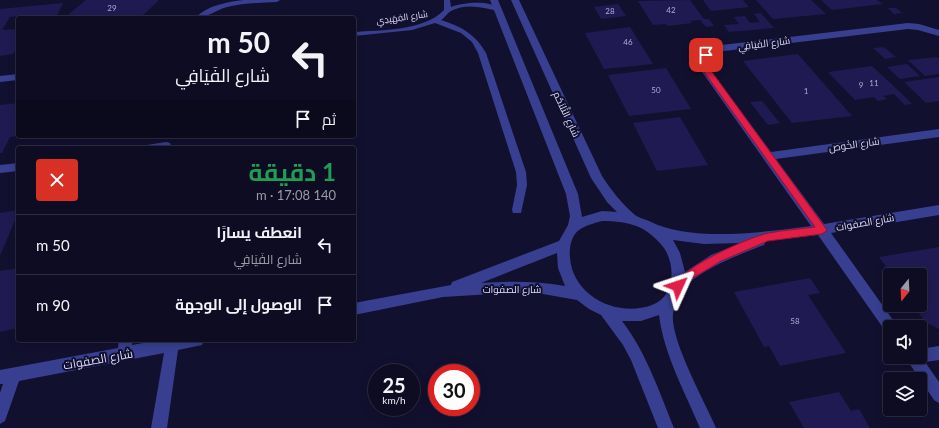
<!DOCTYPE html>
<html lang="ar">
<head>
<meta charset="utf-8">
<style>
	:root { --surface:#0e0c23; --page:#1c1a30; --text:#f1f3f6; --muted:#9b9ba6; --line:#2e2c41 }
	body { margin:0; font-family:Lato,Cairo,sans-serif; background:var(--page); color:var(--text); direction:rtl; height:100vh; display:flex; flex-direction:column; font-size:15px; white-space:nowrap }
	* { box-sizing:border-box; margin:0 }
	p { font-size:13px; color:var(--muted) }
	.icon { flex:none; width:22px; height:22px; fill:none; stroke:currentColor; stroke-width:2; stroke-linecap:round; stroke-linejoin:round }
	.map { position:relative; flex:1; overflow:hidden; direction:ltr }
	.details { position:absolute; left:16px; top:146px; width:340px; height:196px; display:flex; flex-direction:column; background:var(--surface); border-radius:4px; box-shadow:0 2px 10px #0003,0 0 0 1px var(--line); direction:rtl }
	.details>* { flex:none }
	.banner { position:absolute; left:16px; top:16px; width:340px; height:122px; border-radius:4px; box-shadow:0 2px 10px #0003,0 0 0 1px var(--line); direction:rtl; background:#0e0c23; color:var(--text); overflow:hidden }
	.needle { width:26px; rotate:198deg }
	.buttons { position:absolute; left:883px; top:268px; display:grid; gap:8px }
	.buttons a { display:grid; place-items:center; width:44px; height:44px; border-radius:4px; background:var(--surface); box-shadow:0 2px 10px #0003,0 0 0 1px var(--line); font-size:20px }
	.speed { position:absolute; left:368px; top:364px; display:flex; gap:8px; font-size:20px; font-weight:700; text-align:center }
	.speed>* { display:grid; place-content:center; width:52px; height:52px; border-radius:50%; background:var(--surface); box-shadow:0 2px 10px #0003,0 0 0 1px var(--line); line-height:1 }
	.speed small { font-size:10px; font-weight:400 }
	.speed .limit { border:6px solid #d22; background:#fff; color:#111 }
	.pin { position:absolute; display:grid; place-items:center; width:34px; height:34px; color:#fff; margin:-17px; border-radius:8px; box-shadow:0 2px 6px #0006 }
	.me { position:absolute; width:44px; margin:-22px; rotate:48deg; stroke-linejoin:round; filter:drop-shadow(0 0 3px #0008) }
	.turn { display:flex; align-items:center; gap:14px; height:84px; padding:0 20px; font-size:18px }
	.turn .icon { width:52px; height:52px; stroke-width:2.5 }
	.turn b { display:block; font-size:28px; line-height:34px }
	.then { display:flex; align-items:center; height:38px; padding:0 20px; background:#0003; gap:8px; font-size:15px }
	.round { display:grid; place-items:center; flex:none; width:42px; height:42px; border-radius:4px; background:var(--page) }
	.head { display:flex; align-items:center; justify-content:space-between; height:68px; padding:0 20px }
	h1 { font-size:24px; font-weight:700; line-height:30px; color:#1e9e55 }
	ul { padding:0; list-style:none }
	li { display:flex; align-items:center; gap:12px; height:60px; padding:0 20px; border-top:1px solid var(--line) }
	li div { flex:1 }
	li b { display:block; font-size:15px }
	li em { font-style:normal }
	.map>svg:first-child { display:block }
	.building { fill:#1f1a51 }
	.lines { fill:none; stroke-linecap:round; stroke-linejoin:round }
	.lane { fill:#383f91; fill-rule:evenodd }
	.street { fill:#383f91; fill-rule:evenodd }
	.route { fill:#e11d48; stroke:#92132f }
	.labels { text-anchor:middle; dominant-baseline:central; stroke-width:4; stroke-linejoin:round; paint-order:stroke }
	.number-label { font-size:8px; fill:#aeadd4 }
	.far-street-label { font-size:9px; fill:#dedeff; stroke:#12102f }
	.street-label { font-size:10px; fill:#dedeff; stroke:#12102f }
	.near-street-label { font-size:12px; fill:#dedeff; stroke:#12102f }
</style>
</head>
<body>
<div class="map">
<svg width="939" height="428" viewBox="0 0 939 428">
	<rect width="100%" height="100%" fill="#12102f"/>
	<g class="building">
		<path d="M 86,0 L 159,0 L 140,18 L 64,18 Z"/>
		<path d="M 690,0 L 704,19 L 709,19 L 714,26 L 706,27 L 700,20 L 690,21 L 692,23 L 668,26 L 666,24 L 653,25 L 638,1 Z"/>
		<path d="M 703,0 L 743,0 L 749,7 L 711,11 Z"/>
		<path d="M 756,0 L 811,0 L 826,14 L 773,19 Z"/>
		<path d="M 821,0 L 877,0 L 883,4 L 832,10 Z"/>
		<path d="M 63,3 L 56,18 L 34,18 L 35,15 L 10,17 L 2,30 L 18,29 L 18,50 L 15,51 L 13,54 L 0,56 L 0,9 Z"/>
		<path d="M 618,4 L 626,16 L 601,19 L 594,7 Z"/>
		<path d="M 888,8 L 896,8 L 902,13 L 894,14 Z"/>
		<path d="M 761,13 L 774,28 L 729,32 L 724,25 L 739,24 L 734,17 L 745,16 L 750,23 L 760,22 L 754,14 Z"/>
		<path d="M 630,27 L 653,64 L 604,69 L 585,33 Z"/>
		<path d="M 884,47 L 896,57 L 885,59 L 873,48 Z"/>
		<path d="M 798,54 L 852,116 L 792,123 L 743,61 Z"/>
		<path d="M 937,57 L 939,59 L 939,74 L 925,76 L 908,60 Z"/>
		<path d="M 907,64 L 920,76 L 900,79 L 887,67 Z"/>
		<path d="M 872,66 L 901,93 L 912,104 L 905,105 L 894,94 L 883,96 L 887,99 L 878,101 L 874,97 L 855,100 L 828,72 Z"/>
		<path d="M 666,68 L 691,109 L 629,116 L 608,75 Z"/>
		<path d="M 939,77 L 939,101 L 926,103 L 904,82 Z"/>
		<path d="M 762,101 L 780,123 L 768,125 L 750,102 Z"/>
		<path d="M 18,103 L 18,136 L 10,137 L 2,153 L 0,153 L 0,105 Z"/>
		<path d="M 680,117 L 708,165 L 657,171 L 633,123 Z"/>
		<path d="M 18,210 L 18,213 L 0,256 L 0,213 Z"/>
		<path d="M 939,247 L 939,329 L 925,322 L 913,305 L 920,305 L 920,275 L 892,275 L 879,257 Z"/>
		<path d="M 18,268 L 18,328 L 0,332 L 0,271 Z"/>
		<path d="M 810,278 L 820,293 L 808,295 L 846,353 L 780,366 L 769,346 L 764,347 L 734,292 Z"/>
		<path d="M 839,392 L 851,411 L 859,409 L 870,428 L 804,428 L 789,402 Z"/>
	</g>
	<g class="lines">
		<g class="lane">
			<path d="M 244,0 L 280,0 L 277,2 C 260,3 243,3 227,7 C 216,10 207,18 195,18 C 208,5 227,2 244,0 Z"/>
			<path d="M 444,0 L 450,0 L 451,7 C 465,2 489,0 502,9 L 498,11 C 483,7 465,3 451,11 C 447,13 445,18 441,20 C 461,26 476,35 486,53 L 526,172 L 527,185 L 521,213 L 513,213 L 512,210 L 517,185 L 516,172 L 478,53 L 472,42 L 461,33 L 435,23 L 412,30 L 354,36 L 354,32 C 381,30 424,31 444,10 Z"/>
		</g>
		<g class="street">
			<path d="M 490,0 L 498,0 L 578,194 L 582,217 L 602,211 L 617,212 L 607,202 L 591,178 L 511,0 L 519,0 L 602,176 C 611,190 622,204 635,215 C 639,218 645,219 649,221 C 692,243 764,232 811,226 L 700,69 L 699,59 L 706,50 L 713,46 L 908,23 L 919,24 L 939,30 L 939,36 L 918,30 L 908,29 L 716,52 L 709,59 L 710,69 L 771,152 L 939,129 L 939,137 L 776,159 L 824,224 L 939,205 L 939,215 L 831,233 L 898,327 L 890,327 L 890,333 L 886,332 L 818,235 L 766,241 L 764,245 C 741,254 697,270 682,291 C 678,297 674,306 673,314 C 670,340 705,402 716,428 L 700,428 C 685,392 664,355 659,315 L 641,321 L 622,321 C 646,352 659,391 674,428 L 658,428 L 631,360 L 623,345 L 601,315 L 589,309 L 577,300 L 543,294 L 508,293 L 443,297 L 354,315 L 354,303 L 451,285 L 452,282 L 559,241 L 568,225 L 570,216 L 566,194 ZM 602,221 C 615,221 629,222 641,228 C 649,232 658,240 664,248 C 676,266 675,297 652,305 C 617,318 573,296 570,258 C 569,248 571,236 579,230 C 586,225 595,223 602,221 ZM 673,240 L 704,244 L 741,243 L 711,255 L 685,272 L 680,253 ZM 557,253 L 558,268 L 565,286 C 537,281 510,281 481,283 Z"/>
			<path d="M 18,74 L 18,80 L 0,82 L 0,76 Z"/>
			<path d="M 166,142 L 170,143 L 171,146 L 170,148 L 146,148 L 147,145 Z"/>
			<path d="M 18,163 L 18,171 L 0,173 L 0,165 Z"/>
			<path d="M 119,340 L 133,340 L 132,345 L 160,340 L 204,340 L 202,345 L 178,350 L 167,428 L 151,428 L 164,353 L 19,381 L 5,421 L 0,424 L 0,393 L 3,384 L 0,384 L 0,370 L 118,348 Z"/>
			<path d="M 939,346 L 939,360 L 925,362 L 939,382 L 939,403 L 934,400 L 905,357 L 920,357 L 920,349 Z"/>
		</g>
	</g>
	<path class="route" d="M 706,53 L 709,55 L 707,59 L 709,68 L 827,230 L 825,232 L 822,234 L 768,241 L 721,261 L 693,278 L 681,290 L 678,291 L 674,290 L 673,286 C 681,268 748,237 769,233 C 784,230 799,229 815,227 L 702,69 L 700,59 L 703,54 Z"/>
	<g class="labels">
		<g class="number-label">
			<text x="112" y="8">29</text>
			<text x="671" y="10">42</text>
			<text x="610" y="11">28</text>
			<text x="628" y="42">46</text>
			<text x="874" y="83">11</text>
			<text x="861" y="85">9</text>
			<text x="656" y="90">50</text>
			<text x="806" y="91">1</text>
			<text x="795" y="321">58</text>
		</g>
		<g class="far-street-label">
			<text transform="translate(402 17) rotate(-8)">شارع الفِهَيدِي</text>
		</g>
		<g class="street-label">
			<text transform="translate(764 43) rotate(-7)">شارع الفَيَافِي</text>
			<text transform="translate(567 114) rotate(65)">شارع التَّلاَحُم</text>
			<text transform="translate(854 144) rotate(-8)">شارع الخُوص</text>
			<text transform="translate(865 222) rotate(-10)">شارع الصفوات</text>
			<text x="512" y="289">شارع الصفوات</text>
		</g>
		<g class="near-street-label">
			<text transform="translate(98 359) rotate(-10)">شارع الصفوات</text>
		</g>
	</g>
</svg>
<div class="buttons">
<a><svg class="needle" viewBox="-14 -14 28 28"><path d="M0-13l5 13h-10z" fill="#e53935"/><path d="M0 13l5-13h-10z" fill="#9b9ba6"/></svg></a>
<a><svg class="icon" aria-label="sound" viewBox="0 0 24 24"><path d="M4 9h4l5-4v14l-5-4H4zM17 9q2 3 0 6"/></svg></a>
<a><svg class="icon" aria-label="layers" viewBox="0 0 24 24"><path d="M12 4l9 5-9 5-9-5zM3 14l9 5 9-5"/></svg></a>
</div>
<div class="speed"><div>25<small>km/h</small></div><div class="limit">30</div></div>
<div class="pin" style="left:706px;top:55px;background:#d93025"><svg class="icon" aria-label="arrive" viewBox="0 0 24 24"><path d="M6 21V4h12l-3 4 3 4H6"/></svg></div>
<svg class="me" style="left:678px;top:286px" viewBox="-20 -20 40 40"><path d="M0-17L14 15 0 8-14 15z" fill="#e11d48" stroke="#fff" stroke-width="4"/></svg>
<div class="banner">
<div class="turn"><svg class="icon" aria-label="left" viewBox="0 0 24 24"><path d="M17 20v-9H6M10 6l-5 5 5 5"/></svg><div><b>50 m</b>شارع الفَيَافِي</div></div>
<div class="then">ثم<svg class="icon" aria-label="arrive" viewBox="0 0 24 24"><path d="M6 21V4h12l-3 4 3 4H6"/></svg></div>
</div>
<section class="details">
<div class="head"><div><h1>1 دقيقة</h1><p>140 m · 17:08</p></div><a class="round" style="background:#d93025;color:#fff"><svg class="icon" aria-label="close" viewBox="0 0 24 24"><path d="M6 6l12 12M18 6L6 18"/></svg></a></div>
<ul>
<li><svg class="icon" aria-label="left" viewBox="0 0 24 24"><path d="M17 20v-9H6M10 6l-5 5 5 5"/></svg><div><b>انعطف يسارًا</b><p>شارع الفَيَافِي</p></div><em>50 m</em></li>
<li><svg class="icon" aria-label="arrive" viewBox="0 0 24 24"><path d="M6 21V4h12l-3 4 3 4H6"/></svg><div><b>الوصول إلى الوجهة</b></div><em>90 m</em></li>
</ul>
</section>
</div>
</body>
</html>
